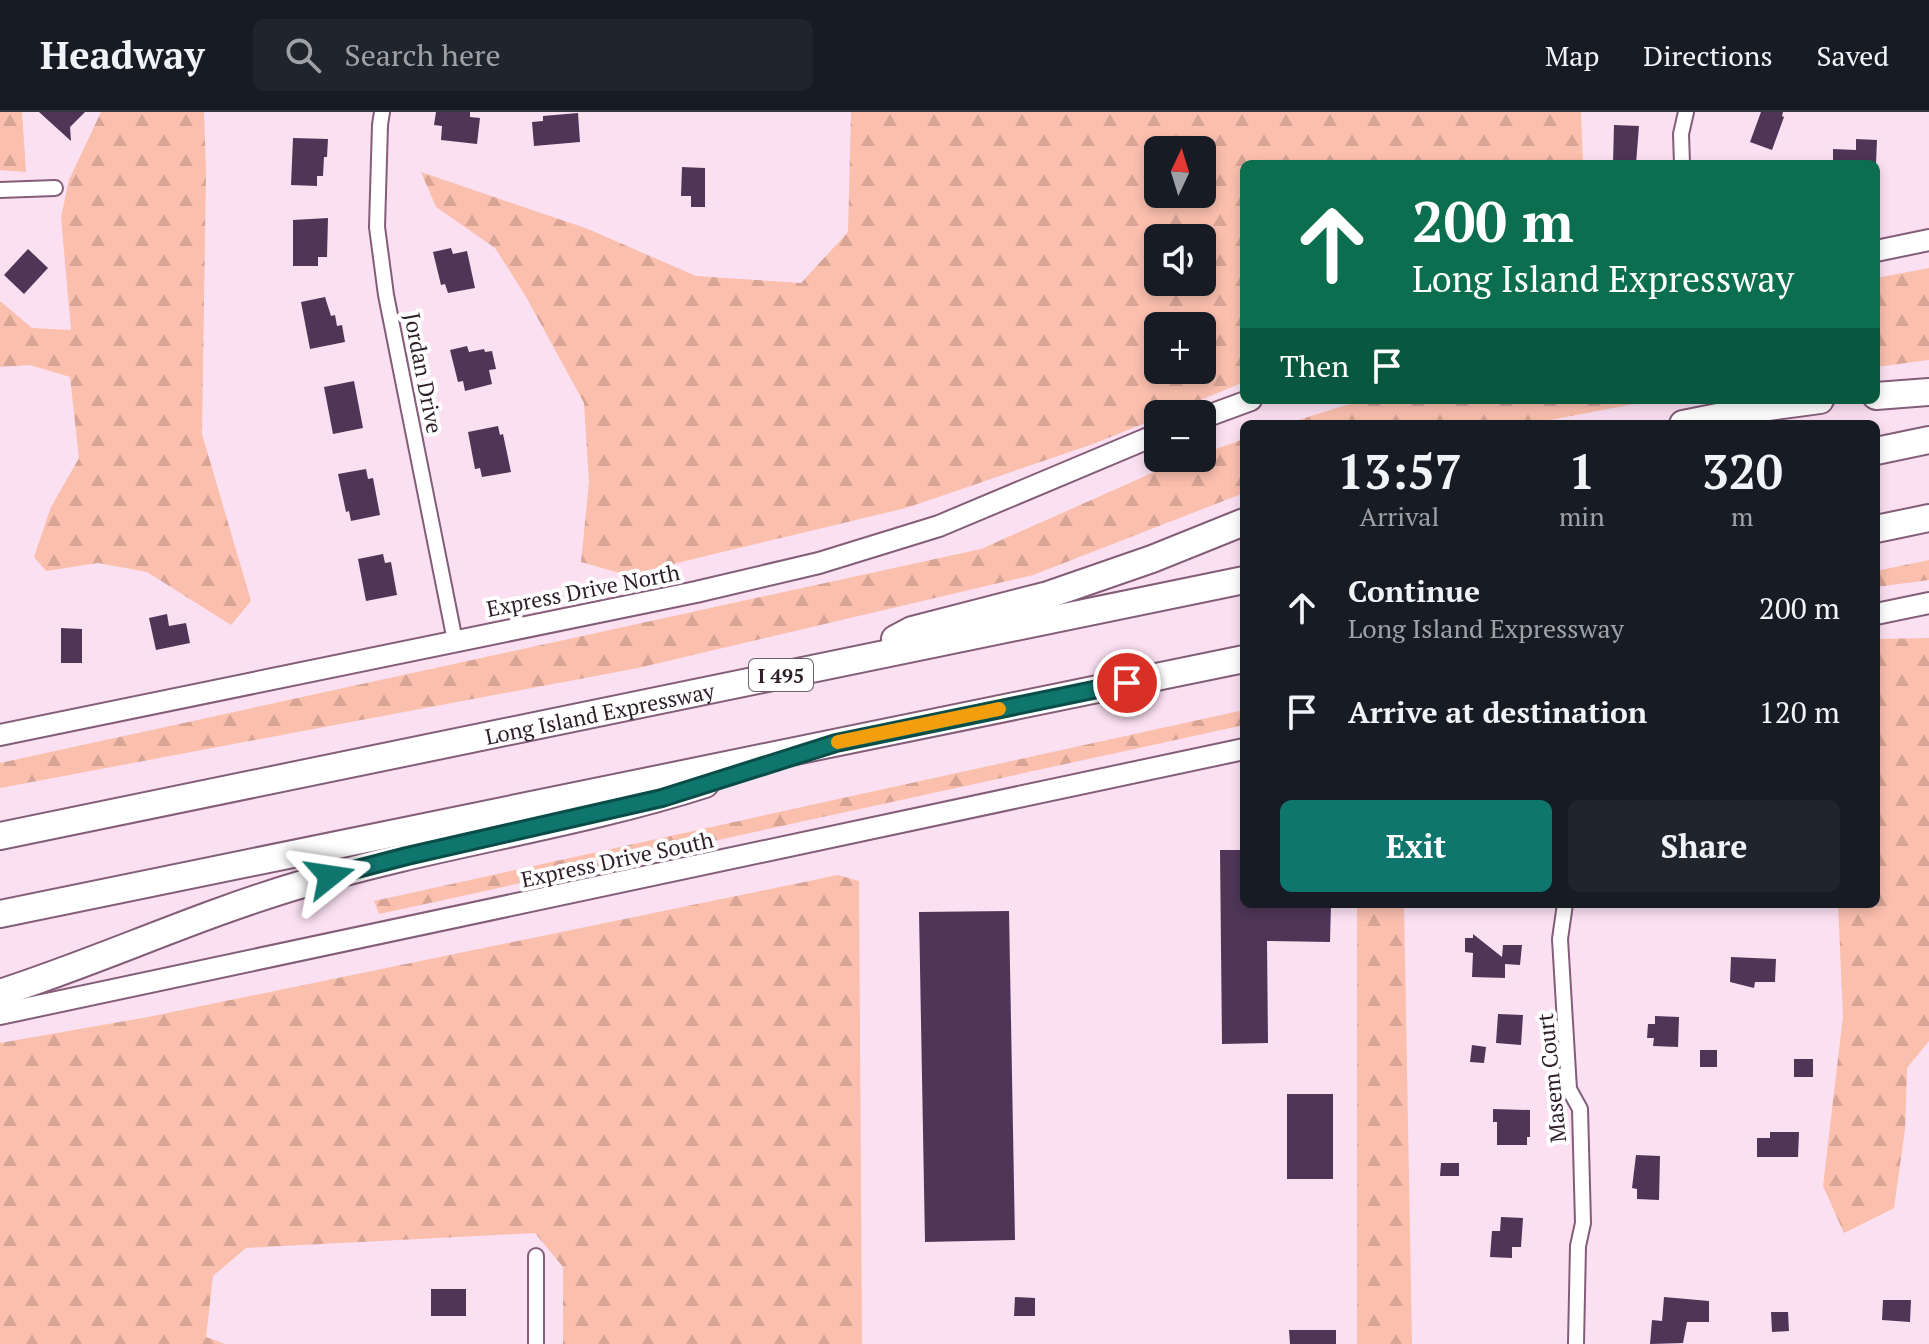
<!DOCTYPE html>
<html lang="en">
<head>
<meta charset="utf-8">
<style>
	:root { --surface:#171b24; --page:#20242c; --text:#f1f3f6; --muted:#9ea1a6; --line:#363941; --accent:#0f766e }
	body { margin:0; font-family:"PT Serif",serif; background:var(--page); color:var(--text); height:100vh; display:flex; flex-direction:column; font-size:30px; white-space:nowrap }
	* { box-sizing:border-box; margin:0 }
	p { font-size:26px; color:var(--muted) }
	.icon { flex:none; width:44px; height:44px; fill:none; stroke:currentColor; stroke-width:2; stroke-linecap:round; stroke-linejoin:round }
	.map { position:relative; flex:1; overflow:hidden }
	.sheet { position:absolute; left:1240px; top:308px; width:640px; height:488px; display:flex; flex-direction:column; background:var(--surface); border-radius:12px; box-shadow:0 4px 12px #0003 }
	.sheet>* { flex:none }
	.banner { position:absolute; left:1240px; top:48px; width:640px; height:244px; border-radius:12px; box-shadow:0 4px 12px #0003; background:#0b6e4f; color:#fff; overflow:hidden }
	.needle { width:52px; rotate:4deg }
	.controls { position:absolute; left:1144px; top:24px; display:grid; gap:16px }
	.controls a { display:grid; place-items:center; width:72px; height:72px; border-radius:12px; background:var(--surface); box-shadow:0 4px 12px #0003; font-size:40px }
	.pin { position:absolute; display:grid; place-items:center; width:68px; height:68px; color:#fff; margin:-34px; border:4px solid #fff; border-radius:50%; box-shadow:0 2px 8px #0007 }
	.me { position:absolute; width:88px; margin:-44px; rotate:75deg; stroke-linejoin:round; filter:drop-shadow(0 0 6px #0008) }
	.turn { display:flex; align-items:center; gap:28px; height:168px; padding:0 40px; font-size:36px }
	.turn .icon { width:104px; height:104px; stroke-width:2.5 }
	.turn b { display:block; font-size:56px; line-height:68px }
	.then { display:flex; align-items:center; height:76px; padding:0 40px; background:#0003; gap:16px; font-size:30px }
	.eta { display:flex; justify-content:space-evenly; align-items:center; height:136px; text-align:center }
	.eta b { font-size:48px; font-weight:600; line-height:56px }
	.button { display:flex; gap:16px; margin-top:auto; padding:16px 40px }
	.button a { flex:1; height:92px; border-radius:12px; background:var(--accent); color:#fff; font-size:32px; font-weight:600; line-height:92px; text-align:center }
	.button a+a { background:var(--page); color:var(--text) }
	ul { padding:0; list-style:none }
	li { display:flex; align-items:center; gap:24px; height:104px; padding:0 40px }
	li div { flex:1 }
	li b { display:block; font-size:30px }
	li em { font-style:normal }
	header { display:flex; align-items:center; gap:48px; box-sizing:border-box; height:112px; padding:0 40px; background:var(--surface); border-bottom:2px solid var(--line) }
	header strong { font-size:38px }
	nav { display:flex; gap:44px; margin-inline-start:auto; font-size:28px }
	.search { width:560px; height:72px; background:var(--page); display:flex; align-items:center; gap:20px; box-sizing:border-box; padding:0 28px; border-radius:12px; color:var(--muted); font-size:30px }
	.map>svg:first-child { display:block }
	.forest { fill:url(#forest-firs); fill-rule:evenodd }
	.building { fill:#4f3657 }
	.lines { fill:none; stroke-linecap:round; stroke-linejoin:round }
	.minor-casing { stroke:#845d79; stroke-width:18 }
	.secondary-casing { stroke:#845d79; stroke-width:24 }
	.motorway-casing { stroke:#845d79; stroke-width:30 }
	.minor { stroke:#fff; stroke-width:14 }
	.secondary { stroke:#fff; stroke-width:20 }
	.motorway { stroke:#fff; stroke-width:26 }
	.route-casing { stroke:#0a4d48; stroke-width:20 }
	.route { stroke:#0f766e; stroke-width:14 }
	.slow { stroke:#f59e0b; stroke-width:14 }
	.labels { text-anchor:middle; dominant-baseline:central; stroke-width:8; stroke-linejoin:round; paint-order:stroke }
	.shield { fill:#fff; stroke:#6d626a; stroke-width:2 }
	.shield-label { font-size:20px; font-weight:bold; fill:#2f1f2a }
	.street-label { font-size:22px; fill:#2f1f2a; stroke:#fff }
</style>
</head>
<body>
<header>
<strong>Headway</strong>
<div class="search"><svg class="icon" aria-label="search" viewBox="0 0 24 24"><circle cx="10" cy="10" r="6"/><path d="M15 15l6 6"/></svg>Search here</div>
<nav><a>Map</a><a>Directions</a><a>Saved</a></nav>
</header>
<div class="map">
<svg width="1929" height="1232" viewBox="0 0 1929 1232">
	<defs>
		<pattern id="forest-firs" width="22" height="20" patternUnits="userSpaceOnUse" patternTransform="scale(2)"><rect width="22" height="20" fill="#fbbfad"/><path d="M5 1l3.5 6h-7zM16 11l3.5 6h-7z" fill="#d7a495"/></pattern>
	</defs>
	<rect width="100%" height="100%" fill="#fbe0f2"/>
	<g class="forest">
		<path d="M 0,0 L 22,0 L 26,60 L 0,58 Z"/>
		<path d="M 101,0 L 204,0 L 206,60 L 202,322 L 251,489 L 231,513 L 147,460 L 98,451 L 46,459 L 34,445 L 51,395 L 79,346 L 70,265 L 30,253 L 0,255 L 0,189 L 32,216 L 71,218 L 61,105 L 69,68 Z"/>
		<path d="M 851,0 L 1581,0 L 1583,52 L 1244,52 L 1244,270 L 1167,302 L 1158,302 L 1158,306 L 1093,332 L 906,396 L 627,463 L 581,450 L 589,370 L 584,291 L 525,183 L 495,136 L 436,95 L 421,60 L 588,117 L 696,164 L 801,171 L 848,120 ZM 1158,38 L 1202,38 L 1202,82 L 1158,82 ZM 1158,126 L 1202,126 L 1202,170 L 1158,170 ZM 1158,214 L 1202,214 L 1202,258 L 1158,258 Z"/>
		<path d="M 1929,156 L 1929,248 L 1876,255 L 1876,166 Z"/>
		<path d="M 1362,288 L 1655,288 L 1529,312 L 1286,312 Z"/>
		<path d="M 1244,327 L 1244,381 L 1033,463 L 638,556 L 0,676 L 0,651 L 981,437 L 1161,357 L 1192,346 L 1202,346 L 1202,342 Z"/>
		<path d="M 1929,448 L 1929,468 L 1876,475 L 1876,459 Z"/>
		<path d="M 1929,526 L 1929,929 L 1907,956 L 1905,1017 L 1894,1096 L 1844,1121 L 1823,1074 L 1843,904 L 1838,792 L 1876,792 L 1876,527 Z"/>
		<path d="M 1244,598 L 1244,613 L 379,802 L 374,789 Z"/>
		<path d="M 838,763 L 859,769 L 862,1232 L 563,1232 L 563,1155 L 535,1121 L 246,1136 L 213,1164 L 206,1225 L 225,1232 L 0,1232 L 0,931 L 148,905 Z"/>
		<path d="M 1357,792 L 1404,792 L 1412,1232 L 1357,1232 Z"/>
	</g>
	<g class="building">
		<path d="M 39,0 L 85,0 L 70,15 L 71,29 Z"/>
		<path d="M 436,0 L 470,0 L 470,5 L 480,6 L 477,32 L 441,28 L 442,14 L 434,13 Z"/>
		<path d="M 1761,0 L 1783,0 L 1782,4 L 1784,5 L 1772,38 L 1750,30 Z"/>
		<path d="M 578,1 L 580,30 L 534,34 L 532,10 L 543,9 L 543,4 Z"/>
		<path d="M 1614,13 L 1639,14 L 1636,52 L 1613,52 Z"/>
		<path d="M 293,26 L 328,27 L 327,45 L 324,45 L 323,64 L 317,64 L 317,74 L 291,73 Z"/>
		<path d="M 1856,27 L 1877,28 L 1876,52 L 1833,52 L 1833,37 L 1856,38 Z"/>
		<path d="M 682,55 L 705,56 L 705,95 L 691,95 L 691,84 L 681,84 Z"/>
		<path d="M 328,106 L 327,145 L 318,145 L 318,154 L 293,154 L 293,108 Z"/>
		<path d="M 451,136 L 453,142 L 467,139 L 475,176 L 448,181 L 445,172 L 441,173 L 433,140 Z"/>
		<path d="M 28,137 L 48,156 L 24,182 L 4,163 Z"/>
		<path d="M 325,185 L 331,204 L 335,203 L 337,214 L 342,213 L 345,230 L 310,237 L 301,190 Z"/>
		<path d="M 467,234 L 469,240 L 484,237 L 485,240 L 492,239 L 496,257 L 489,258 L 492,272 L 465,279 L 463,269 L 458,270 L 450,238 Z"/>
		<path d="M 354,269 L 363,316 L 333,322 L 324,275 Z"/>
		<path d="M 498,314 L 500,323 L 503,322 L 511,360 L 482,365 L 480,356 L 475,357 L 468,320 Z"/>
		<path d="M 366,357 L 368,367 L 373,366 L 380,403 L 351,409 L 349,399 L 346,400 L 338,362 Z"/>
		<path d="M 383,442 L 385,451 L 391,450 L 397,483 L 366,489 L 358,447 Z"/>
		<path d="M 167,502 L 169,514 L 186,511 L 190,531 L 156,538 L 149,506 Z"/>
		<path d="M 61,516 L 82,517 L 82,551 L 61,551 Z"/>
		<path d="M 1220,738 L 1244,738 L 1244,792 L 1331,792 L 1330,830 L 1267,829 L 1268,931 L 1222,932 Z"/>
		<path d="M 1009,799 L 1015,1128 L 925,1130 L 919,800 Z"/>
		<path d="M 1473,822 L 1502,845 L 1503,833 L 1522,833 L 1520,853 L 1505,852 L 1505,866 L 1472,865 L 1473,841 L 1465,840 L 1465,826 L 1473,826 Z"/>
		<path d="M 1731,845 L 1776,847 L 1775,870 L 1755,870 L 1754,876 L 1730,870 Z"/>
		<path d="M 1498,902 L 1523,903 L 1521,933 L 1496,931 Z"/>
		<path d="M 1655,904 L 1679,905 L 1678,935 L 1653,934 L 1654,926 L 1647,926 L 1648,912 L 1655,912 Z"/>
		<path d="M 1472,933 L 1486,935 L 1484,951 L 1470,950 Z"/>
		<rect x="1700" y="938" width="17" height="17"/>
		<rect x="1794" y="947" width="19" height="18"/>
		<rect x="1287" y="982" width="46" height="85"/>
		<path d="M 1493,997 L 1530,998 L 1530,1025 L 1527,1025 L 1527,1033 L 1497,1033 L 1497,1010 L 1493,1010 Z"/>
		<path d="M 1770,1020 L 1799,1020 L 1798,1045 L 1757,1045 L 1757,1026 L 1770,1026 Z"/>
		<path d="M 1636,1043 L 1660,1044 L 1659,1088 L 1637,1087 L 1637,1077 L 1632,1076 Z"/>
		<path d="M 1441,1051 L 1459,1051 L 1459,1064 L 1440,1064 Z"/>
		<path d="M 1501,1105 L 1523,1106 L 1521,1135 L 1512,1135 L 1512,1146 L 1490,1145 L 1492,1119 L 1500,1119 Z"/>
		<rect x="431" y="1177" width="35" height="27"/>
		<path d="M 1015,1185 L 1035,1186 L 1035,1204 L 1014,1204 Z"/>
		<path d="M 1664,1185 L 1709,1189 L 1709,1210 L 1687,1210 L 1683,1231 L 1650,1232 L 1652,1208 L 1662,1209 Z"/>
		<path d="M 1883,1188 L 1911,1188 L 1910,1210 L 1882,1208 Z"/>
		<path d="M 1771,1200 L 1788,1200 L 1789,1219 L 1772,1220 Z"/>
		<path d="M 1289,1218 L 1336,1218 L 1336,1232 L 1290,1232 Z"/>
	</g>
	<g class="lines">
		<g class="minor-casing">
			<g id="minor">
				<path d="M 382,0 L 380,13 L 377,115 L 386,183 L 455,529"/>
				<path d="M 1682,52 L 1681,22 L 1686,0"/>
				<path d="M 0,78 L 55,76"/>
				<path d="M 1565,792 L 1560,827 L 1569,977 L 1580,997 L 1583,1111 L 1578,1134 L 1576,1232"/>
				<path d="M 536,1144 L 536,1232"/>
			</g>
		</g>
		<g class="secondary-casing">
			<g id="secondary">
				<path d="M 1876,139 L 1929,128"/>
				<path d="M 1202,306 L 1251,288"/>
				<path d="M 1876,502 L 1929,491"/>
				<path d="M 0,623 L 696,480 L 819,451 L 939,414 L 1158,322"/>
				<path d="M 0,902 L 1244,637"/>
			</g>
		</g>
		<g class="motorway-casing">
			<g id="motorway">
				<path d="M 1876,284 L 1929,280"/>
				<path d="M 1683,312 L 1768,295 L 1820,288"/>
				<path d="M 1876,339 L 1929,328"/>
				<path d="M 1876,417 L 1929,406"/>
				<path d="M 895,527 L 912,518 L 1048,483 L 1152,447 L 1244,410"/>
				<path id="s1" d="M 0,724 L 1244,468"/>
				<path d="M 0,802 L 1244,547"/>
				<path d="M 0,881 C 102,848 200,802 303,772 C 436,732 574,714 705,672"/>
			</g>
		</g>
		<use href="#minor" class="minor"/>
		<use href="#secondary" class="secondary"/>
		<use href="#motorway" class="motorway"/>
	</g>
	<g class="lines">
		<g class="route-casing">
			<path id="route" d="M 330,764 L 407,744 L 662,686 L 836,631 L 1127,571"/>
		</g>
		<use href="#route" class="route"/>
		<path class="slow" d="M 838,630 L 999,597"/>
	</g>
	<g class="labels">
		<rect class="shield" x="749" y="547" width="64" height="32" rx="6"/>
		<g class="shield-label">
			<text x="781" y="563">I 495</text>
		</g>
		<g class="street-label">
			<text transform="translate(424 261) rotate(79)">Jordan Drive</text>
			<text transform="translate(583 478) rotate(-11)">Express Drive North</text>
			<text stroke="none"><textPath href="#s1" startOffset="612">Long Island Expressway</textPath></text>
			<text transform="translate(617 747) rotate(-12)">Express Drive South</text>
			<text transform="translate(1551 966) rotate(-96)">Masem Court</text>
		</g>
	</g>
</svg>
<div class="controls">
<a><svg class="needle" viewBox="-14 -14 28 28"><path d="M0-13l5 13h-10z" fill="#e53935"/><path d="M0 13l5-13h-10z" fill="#9ea1a6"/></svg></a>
<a><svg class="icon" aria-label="sound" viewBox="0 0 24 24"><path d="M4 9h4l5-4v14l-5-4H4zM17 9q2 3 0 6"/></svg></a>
<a>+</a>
<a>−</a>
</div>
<div class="pin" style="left:1127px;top:571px;background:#d93025"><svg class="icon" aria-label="arrive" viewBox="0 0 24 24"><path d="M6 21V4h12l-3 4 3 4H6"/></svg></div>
<svg class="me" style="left:330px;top:764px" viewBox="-20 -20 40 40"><path d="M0-17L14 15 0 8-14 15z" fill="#0f766e" stroke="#fff" stroke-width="4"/></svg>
<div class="banner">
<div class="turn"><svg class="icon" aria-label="ahead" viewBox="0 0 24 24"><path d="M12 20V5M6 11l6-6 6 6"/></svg><div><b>200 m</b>Long Island Expressway</div></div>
<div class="then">Then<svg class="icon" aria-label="arrive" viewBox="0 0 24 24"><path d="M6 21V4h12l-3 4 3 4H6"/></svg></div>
</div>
<section class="sheet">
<div class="eta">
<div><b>13:57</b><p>Arrival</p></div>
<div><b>1</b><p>min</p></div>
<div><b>320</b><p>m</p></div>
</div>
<ul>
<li><svg class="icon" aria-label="ahead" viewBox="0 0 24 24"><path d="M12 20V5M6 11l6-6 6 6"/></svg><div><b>Continue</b><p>Long Island Expressway</p></div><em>200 m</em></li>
<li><svg class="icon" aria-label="arrive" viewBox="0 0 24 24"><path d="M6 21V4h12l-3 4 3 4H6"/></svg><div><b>Arrive at destination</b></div><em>120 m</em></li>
</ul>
<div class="button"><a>Exit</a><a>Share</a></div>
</section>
</div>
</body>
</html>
